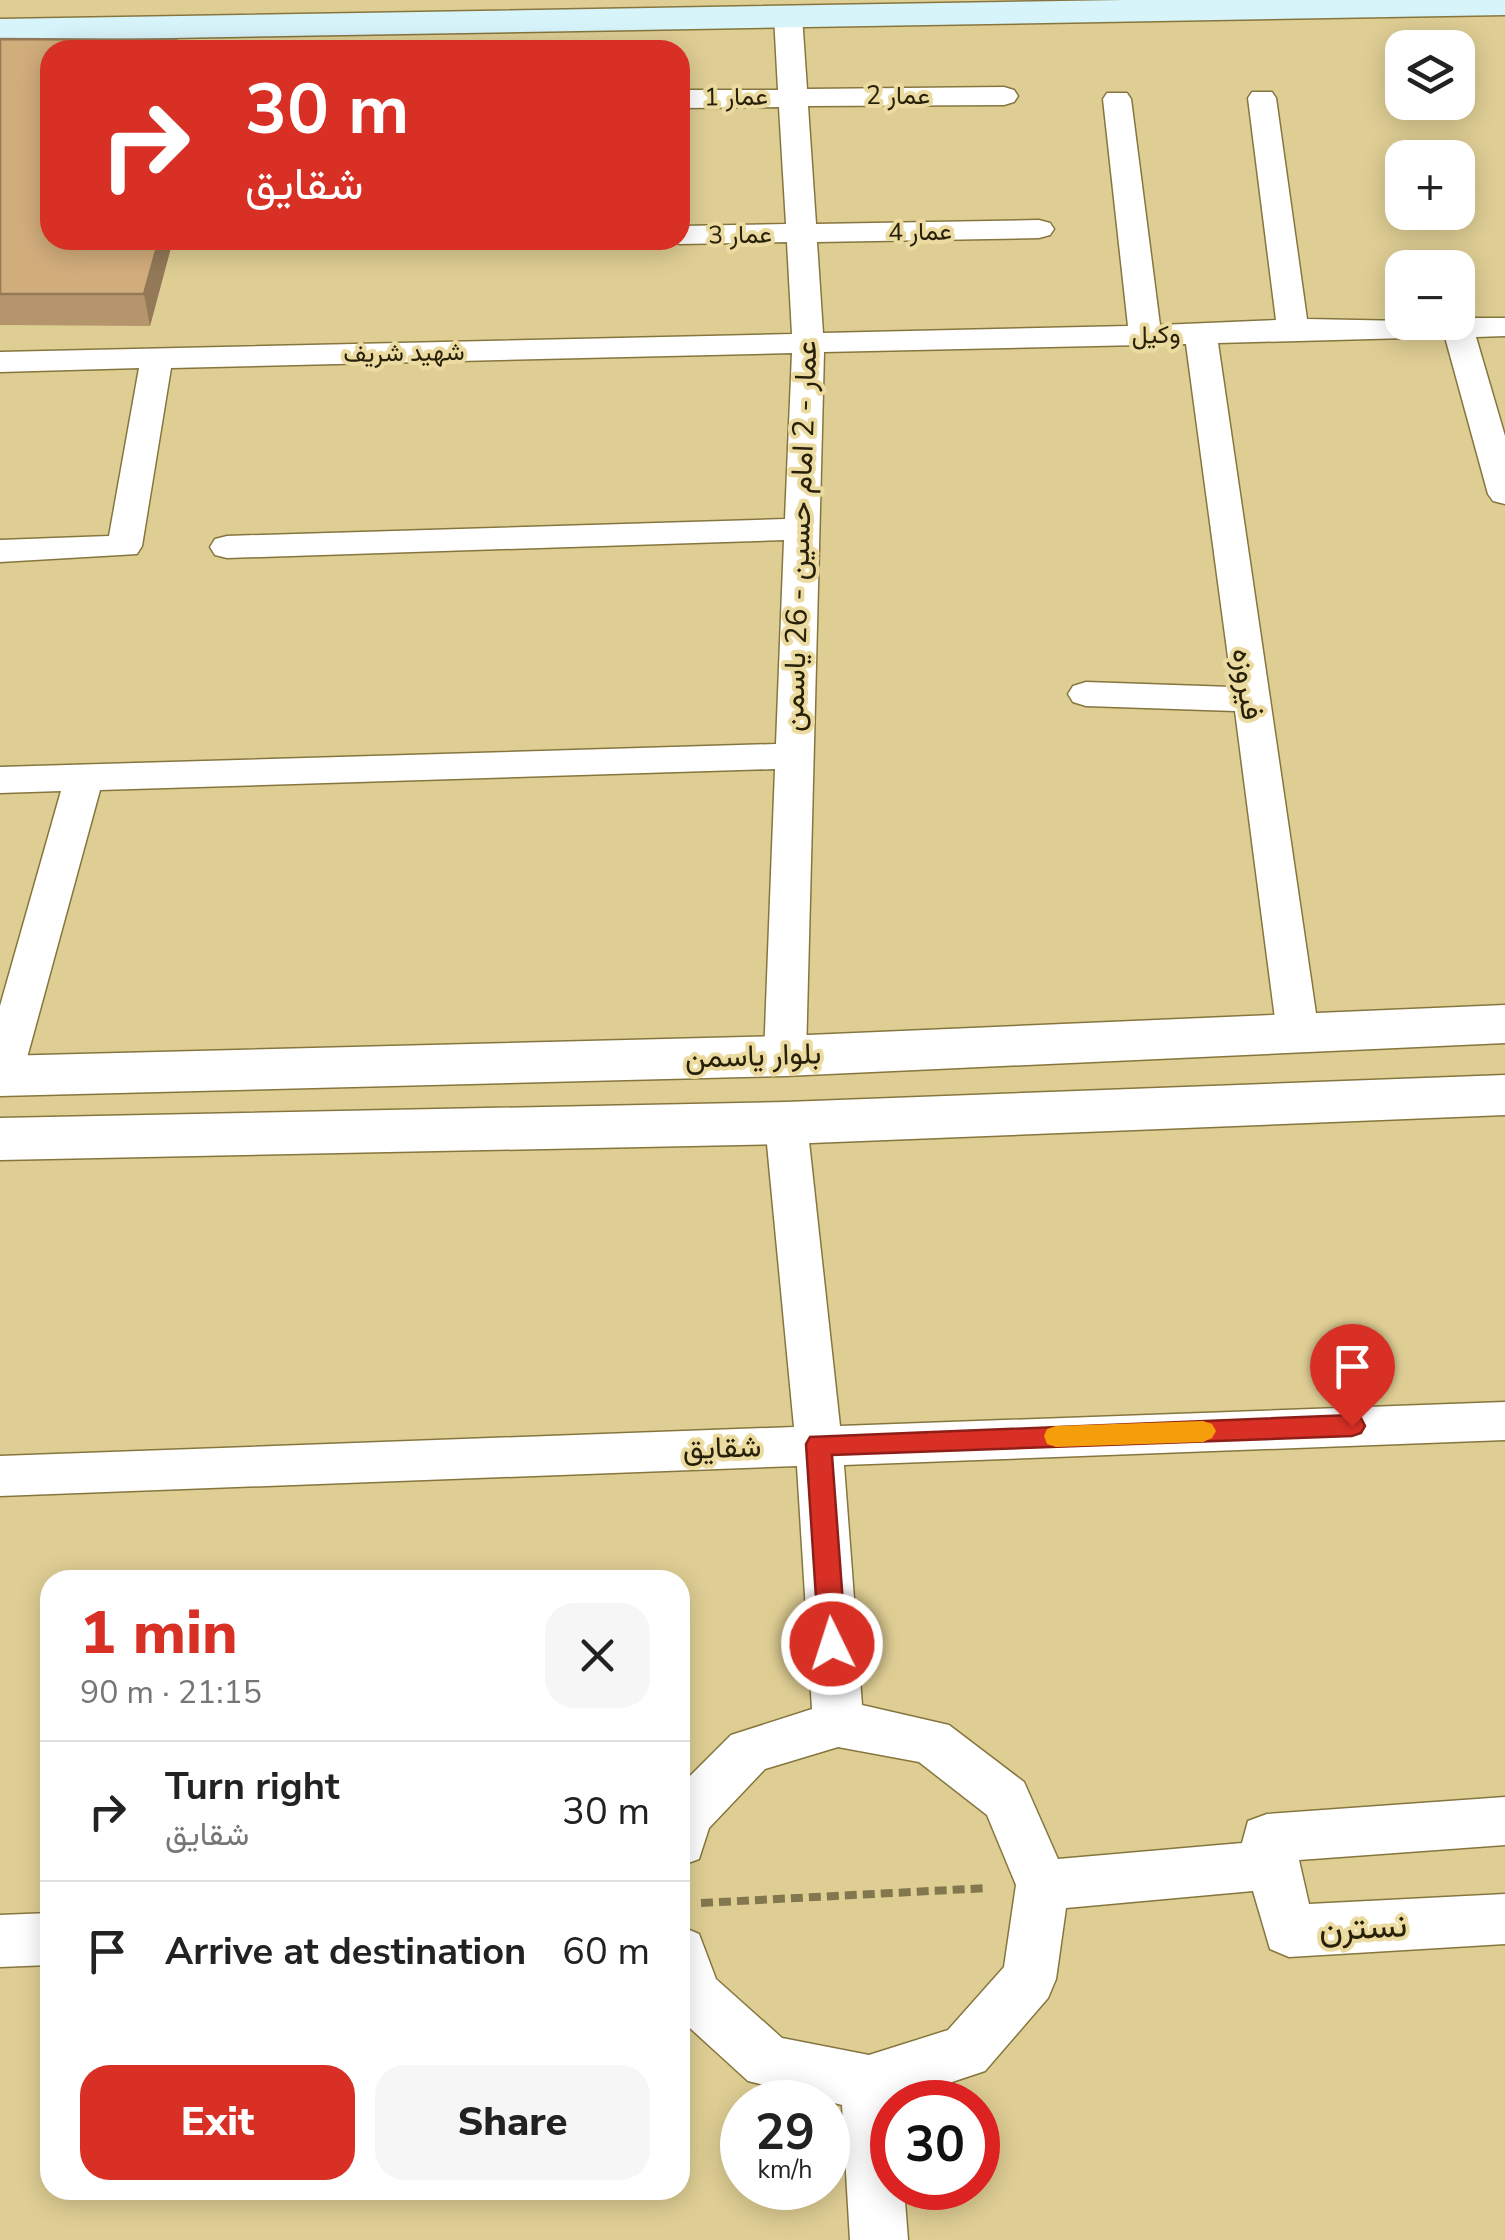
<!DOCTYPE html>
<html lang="en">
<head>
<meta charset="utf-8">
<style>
	:root { --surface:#fff; --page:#f6f6f6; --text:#222; --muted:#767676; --line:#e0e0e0; --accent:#d93025 }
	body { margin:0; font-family:"Nunito Sans",Vazirmatn,sans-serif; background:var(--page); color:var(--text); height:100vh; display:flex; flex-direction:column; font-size:38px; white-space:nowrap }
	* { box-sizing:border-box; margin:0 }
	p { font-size:32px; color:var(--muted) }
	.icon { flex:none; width:55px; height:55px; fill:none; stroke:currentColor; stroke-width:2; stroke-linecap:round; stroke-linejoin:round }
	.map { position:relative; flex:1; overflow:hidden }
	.drawer { position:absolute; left:40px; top:1570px; width:650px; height:630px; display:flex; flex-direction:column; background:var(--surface); border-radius:30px; box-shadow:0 5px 25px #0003 }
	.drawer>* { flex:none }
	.guide { position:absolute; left:40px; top:40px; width:650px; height:210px; border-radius:30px; box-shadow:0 5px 25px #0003; background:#d93025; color:#fff; overflow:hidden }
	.buttons { position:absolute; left:1385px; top:30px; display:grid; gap:20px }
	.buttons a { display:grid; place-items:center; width:90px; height:90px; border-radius:20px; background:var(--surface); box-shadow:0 5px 25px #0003; font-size:50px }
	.speed { position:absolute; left:720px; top:2080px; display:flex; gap:20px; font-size:50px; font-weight:700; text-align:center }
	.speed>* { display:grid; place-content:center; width:130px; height:130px; border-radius:50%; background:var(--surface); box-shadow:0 5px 25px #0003; line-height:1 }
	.speed small { font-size:25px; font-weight:400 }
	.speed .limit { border:15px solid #d22; background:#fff; color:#111 }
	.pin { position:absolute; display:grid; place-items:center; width:85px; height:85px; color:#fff; margin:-102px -42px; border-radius:50% 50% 50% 0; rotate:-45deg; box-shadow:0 0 10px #0007 }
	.pin .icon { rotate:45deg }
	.me { position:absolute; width:110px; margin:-55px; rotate:356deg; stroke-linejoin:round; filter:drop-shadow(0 0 8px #0008) }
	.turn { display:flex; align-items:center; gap:35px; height:210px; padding:0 40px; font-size:45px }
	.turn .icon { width:130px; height:130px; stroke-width:2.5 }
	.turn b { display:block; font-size:70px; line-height:85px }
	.round { display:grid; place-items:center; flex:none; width:105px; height:105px; border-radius:30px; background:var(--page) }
	.headline { display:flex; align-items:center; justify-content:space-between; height:170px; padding:0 40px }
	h1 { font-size:60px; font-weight:800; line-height:75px; color:var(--accent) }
	.cta { display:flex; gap:20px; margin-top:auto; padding:20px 40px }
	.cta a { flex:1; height:115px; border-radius:30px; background:var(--accent); color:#fff; font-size:40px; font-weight:800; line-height:115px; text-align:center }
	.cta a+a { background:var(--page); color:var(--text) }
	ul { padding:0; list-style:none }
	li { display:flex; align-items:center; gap:30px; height:140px; padding:0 40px; border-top:2px solid var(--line) }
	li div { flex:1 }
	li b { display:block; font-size:38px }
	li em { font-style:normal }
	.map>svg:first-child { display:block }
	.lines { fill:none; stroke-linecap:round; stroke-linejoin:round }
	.minor-casing { stroke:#86763e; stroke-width:3 }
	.tertiary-casing { stroke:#86763e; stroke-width:3 }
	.secondary-casing { stroke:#86763e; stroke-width:3 }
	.path { stroke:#83774e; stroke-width:8; stroke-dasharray:12 6; stroke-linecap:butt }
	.minor { fill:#fff; fill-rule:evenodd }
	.tertiary { fill:#fff; fill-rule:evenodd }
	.secondary { fill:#d7f4fa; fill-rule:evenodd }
	.wall { fill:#b5956b }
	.shaded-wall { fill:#937957 }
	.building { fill:#d2ad7c; stroke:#937957; stroke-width:2.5 }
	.route { fill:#d93025; stroke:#8d1f18; stroke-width:2.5 }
	.slow { fill:#f59e0b }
	.labels { text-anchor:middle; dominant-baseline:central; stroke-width:8; stroke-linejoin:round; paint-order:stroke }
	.far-street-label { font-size:25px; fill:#28210a; stroke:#ecdba0 }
	.street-label { font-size:30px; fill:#28210a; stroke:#ecdba0 }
	.near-street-label { font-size:35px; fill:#28210a; stroke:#ecdba0 }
</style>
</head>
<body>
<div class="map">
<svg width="1505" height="2240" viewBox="0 0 1505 2240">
	<rect width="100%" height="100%" fill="#dfce94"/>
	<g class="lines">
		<g class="minor-casing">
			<g id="minor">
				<path d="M 788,8 L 802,16 L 807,89 L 1004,87 L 1014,90 L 1018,96 L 1014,102 L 1004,105 L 808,106 L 816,224 L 1039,220 L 1050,223 L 1054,229 L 1050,235 L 1039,238 L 817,242 L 823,333 L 1128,326 L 1103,99 L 1107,93 L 1127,93 L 1131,99 L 1160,325 L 1276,320 L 1248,98 L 1252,92 L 1272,92 L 1276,98 L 1307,319 L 1458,322 L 1458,318 L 1505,318 L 1505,336 L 1476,337 L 1505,436 L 1505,504 L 1493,501 L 1488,494 L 1445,337 L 1218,343 L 1319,1034 L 1313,1045 L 1298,1049 L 1283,1045 L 1277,1034 L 1235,711 L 1086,706 L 1073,702 L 1068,694 L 1073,686 L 1086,682 L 1232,687 L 1186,344 L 824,352 L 806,1056 L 800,1067 L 785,1071 L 770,1067 L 764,1056 L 775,769 L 100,790 L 22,1076 L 16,1087 L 0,1091 L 0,1006 L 61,791 L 0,793 L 0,767 L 776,744 L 784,540 L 227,558 L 215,555 L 210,547 L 215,539 L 227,536 L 785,519 L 792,353 L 171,368 L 142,546 L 137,554 L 0,562 L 0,540 L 109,536 L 139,368 L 0,372 L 0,352 L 792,334 L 787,242 L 680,244 L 668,240 L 680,240 L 680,226 L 786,224 L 779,107 L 680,108 L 680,90 L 778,90 L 774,16 Z"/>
				<path d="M 786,1107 L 801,1112 L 807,1123 L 840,1426 L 1505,1402 L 1505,1440 L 844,1465 L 862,1705 L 949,1725 L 1024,1782 L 1058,1859 L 1242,1843 L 1248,1821 L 1267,1814 L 1505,1797 L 1505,1845 L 1299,1860 L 1309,1904 L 1505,1894 L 1505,1944 L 1289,1957 L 1270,1949 L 1253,1891 L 1066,1908 L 1056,1979 L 1048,1998 L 985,2071 L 892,2102 L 892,2188 L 904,2188 L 908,2240 L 850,2240 L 842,2105 L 748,2081 L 680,2019 L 680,1926 L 699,1934 L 716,1979 L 782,2038 L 869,2055 L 948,2030 L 1004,1967 L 1016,1885 L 987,1815 L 919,1762 L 838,1747 L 765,1769 L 709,1828 L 699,1859 L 680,1866 L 680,1786 L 731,1735 L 812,1709 L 797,1466 L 0,1496 L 0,1456 L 794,1427 L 765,1123 L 771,1112 Z"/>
				<path d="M 50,1913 L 50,1965 L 0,1967 L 0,1915 Z"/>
			</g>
		</g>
		<g class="tertiary-casing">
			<g id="tertiary">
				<path d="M 1505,1005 L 1505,1043 L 785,1076 L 0,1096 L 0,1056 L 785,1036 Z"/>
				<path d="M 1505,1075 L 1505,1115 L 786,1144 L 0,1160 L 0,1118 L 786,1102 Z"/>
			</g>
		</g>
		<g class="secondary-casing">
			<path id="secondary" d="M 1124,0 L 1505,0 L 1505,15 L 0,41 L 0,19 Z"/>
		</g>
		<path class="path" d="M 701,1903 L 988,1888"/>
		<use href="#minor" class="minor"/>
		<use href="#tertiary" class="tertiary"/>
		<use href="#secondary" class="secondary"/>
	</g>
	<path class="wall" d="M 0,39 L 176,40 L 177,50 L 173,240 L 150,326 L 0,325 Z"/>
	<path class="shaded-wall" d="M 159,240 L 173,240 L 150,326 L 144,294 Z"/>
	<path class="building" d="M 0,39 L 176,40 L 172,50 L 50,50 L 50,240 L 159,240 L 144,294 L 0,294 Z"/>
	<path class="route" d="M 1352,1415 L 1361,1418 L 1365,1426 L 1361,1433 L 1352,1436 L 832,1455 L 846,1644 L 842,1652 L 832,1656 L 823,1652 L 819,1644 L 806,1444 L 810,1437 Z"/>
	<path class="slow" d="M 1203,1421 L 1212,1424 L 1216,1431 L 1212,1438 L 1203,1442 L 1056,1447 L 1047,1444 L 1044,1436 L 1047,1429 L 1056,1426 Z"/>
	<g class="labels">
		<g class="far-street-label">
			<text x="898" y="96">عمار 2</text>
			<text transform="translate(736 97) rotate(-1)">عمار 1</text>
			<text transform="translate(920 232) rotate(-1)">عمار 4</text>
			<text transform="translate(740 235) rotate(-1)">عمار 3</text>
			<text transform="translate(1156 335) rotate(-1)">وکیل</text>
			<text transform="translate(404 353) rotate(-1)">شهید شریف</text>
		</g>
		<g class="street-label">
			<text transform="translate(800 536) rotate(-88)">عمار - 2 امام حسین - 26 یاسمن</text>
			<text transform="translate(1247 684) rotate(82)">فیروزه</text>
			<text transform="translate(753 1056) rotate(-2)">بلوار یاسمن</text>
			<text transform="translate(722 1448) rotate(-2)">شقایق</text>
		</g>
		<g class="near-street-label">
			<text transform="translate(1363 1927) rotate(-3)">نسترن</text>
		</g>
	</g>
</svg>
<div class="buttons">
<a><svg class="icon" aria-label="layers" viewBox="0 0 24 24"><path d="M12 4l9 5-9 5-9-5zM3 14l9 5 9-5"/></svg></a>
<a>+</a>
<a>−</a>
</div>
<div class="speed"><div>29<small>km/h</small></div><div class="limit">30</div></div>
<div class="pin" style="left:1352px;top:1426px;background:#d93025"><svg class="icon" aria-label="arrive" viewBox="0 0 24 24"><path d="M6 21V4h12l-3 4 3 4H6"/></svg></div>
<svg class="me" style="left:832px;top:1644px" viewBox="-20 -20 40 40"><circle r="17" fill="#d93025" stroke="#fff" stroke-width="3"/><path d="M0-11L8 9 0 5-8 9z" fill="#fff"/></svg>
<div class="guide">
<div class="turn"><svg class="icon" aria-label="right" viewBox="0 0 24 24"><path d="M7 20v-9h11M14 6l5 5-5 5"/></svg><div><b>30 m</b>شقایق</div></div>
</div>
<section class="drawer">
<div class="headline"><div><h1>1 min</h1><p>90 m · 21:15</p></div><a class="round"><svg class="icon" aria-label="close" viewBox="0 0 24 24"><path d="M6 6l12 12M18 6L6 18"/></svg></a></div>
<ul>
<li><svg class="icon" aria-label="right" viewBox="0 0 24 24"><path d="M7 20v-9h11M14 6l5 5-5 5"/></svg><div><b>Turn right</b><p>شقایق</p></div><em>30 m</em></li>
<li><svg class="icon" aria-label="arrive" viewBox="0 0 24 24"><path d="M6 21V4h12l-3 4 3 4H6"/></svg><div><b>Arrive at destination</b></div><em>60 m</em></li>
</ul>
<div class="cta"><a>Exit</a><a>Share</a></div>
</section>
</div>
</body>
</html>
